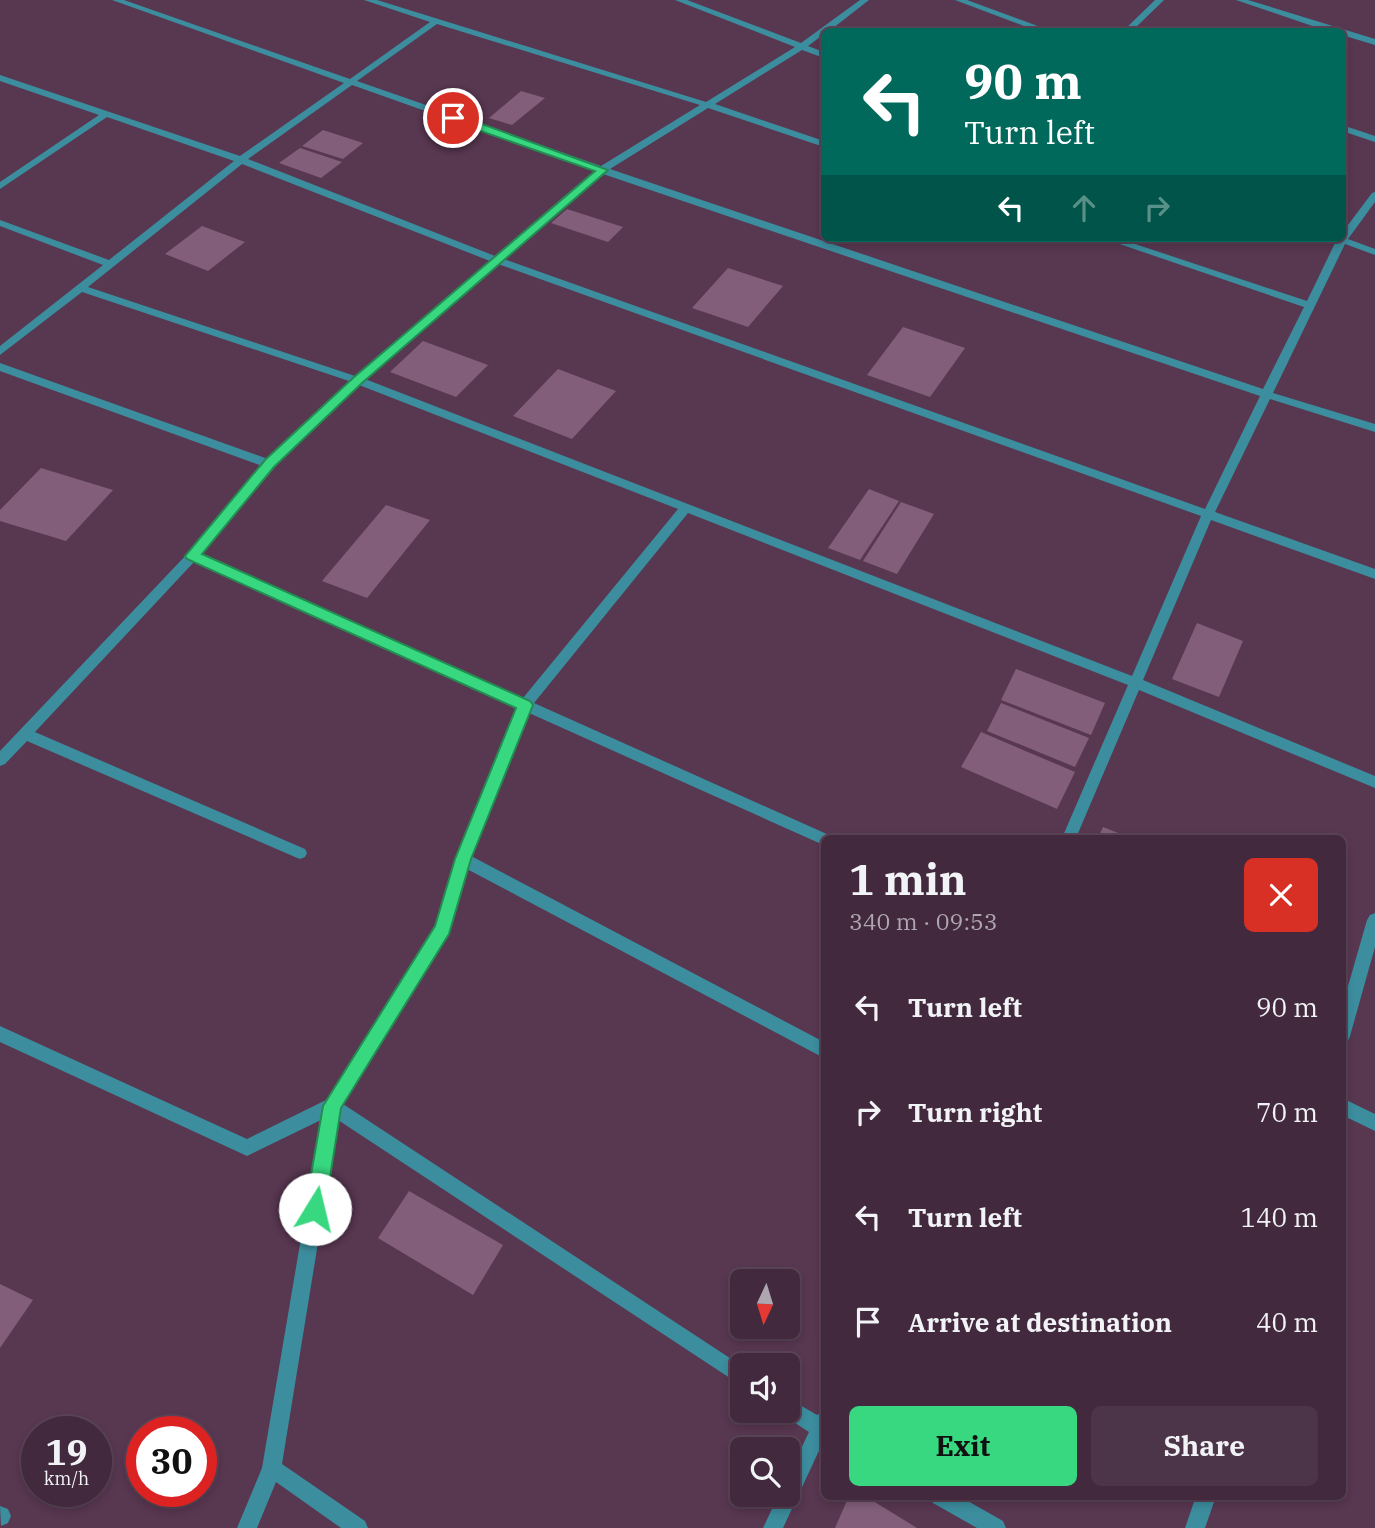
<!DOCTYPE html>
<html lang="en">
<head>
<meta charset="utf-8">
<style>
	:root { --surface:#42293d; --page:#4c3548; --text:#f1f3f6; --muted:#aea6b0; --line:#5a4557; --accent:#37d880 }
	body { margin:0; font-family:"IBM Plex Serif",serif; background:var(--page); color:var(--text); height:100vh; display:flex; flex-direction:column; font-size:26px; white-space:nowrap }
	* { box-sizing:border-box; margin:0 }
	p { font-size:23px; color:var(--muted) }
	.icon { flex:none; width:38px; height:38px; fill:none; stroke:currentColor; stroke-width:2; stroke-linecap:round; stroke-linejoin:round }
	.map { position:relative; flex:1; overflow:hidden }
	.side { position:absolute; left:821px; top:835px; width:525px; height:665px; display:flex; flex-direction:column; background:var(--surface); border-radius:10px; box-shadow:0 4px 10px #0003,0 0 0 2px var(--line) }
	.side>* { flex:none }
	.banner { position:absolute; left:821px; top:28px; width:525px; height:214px; border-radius:10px; box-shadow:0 4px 10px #0003,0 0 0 2px var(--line); background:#00695c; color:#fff; overflow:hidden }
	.needle { width:46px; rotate:184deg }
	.fabs { position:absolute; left:730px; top:1269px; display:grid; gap:14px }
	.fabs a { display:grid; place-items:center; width:70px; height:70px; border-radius:10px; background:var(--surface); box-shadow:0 4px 10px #0003,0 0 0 2px var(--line); font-size:35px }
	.speed { position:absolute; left:21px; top:1416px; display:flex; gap:14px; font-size:35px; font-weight:700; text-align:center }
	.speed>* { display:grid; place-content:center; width:91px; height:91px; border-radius:50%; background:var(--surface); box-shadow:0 4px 10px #0003,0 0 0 2px var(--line); line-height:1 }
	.speed small { font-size:18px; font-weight:400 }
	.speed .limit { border:10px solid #d22; background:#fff; color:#111 }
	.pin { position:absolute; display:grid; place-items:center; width:60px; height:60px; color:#fff; margin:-30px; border:4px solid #fff; border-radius:50%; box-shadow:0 2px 7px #0007 }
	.me { position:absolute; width:77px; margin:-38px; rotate:9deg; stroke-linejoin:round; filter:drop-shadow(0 0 5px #0008) }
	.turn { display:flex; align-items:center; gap:24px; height:147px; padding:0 28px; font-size:32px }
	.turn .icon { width:91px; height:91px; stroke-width:2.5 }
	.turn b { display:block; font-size:49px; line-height:60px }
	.lanes { display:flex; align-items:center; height:66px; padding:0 28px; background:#0003; justify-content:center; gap:35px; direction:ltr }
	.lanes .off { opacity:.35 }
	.round { display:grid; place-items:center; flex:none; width:74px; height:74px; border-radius:10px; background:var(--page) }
	.head { display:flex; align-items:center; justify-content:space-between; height:119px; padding:0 28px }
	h1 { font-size:42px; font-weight:700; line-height:52px }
	.cta { display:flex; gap:14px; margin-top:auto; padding:14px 28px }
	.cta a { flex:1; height:80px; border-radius:10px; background:var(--accent); color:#111; font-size:28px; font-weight:700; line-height:80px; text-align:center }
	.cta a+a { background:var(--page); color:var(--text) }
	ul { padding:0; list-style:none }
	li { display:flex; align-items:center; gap:21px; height:105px; padding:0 28px }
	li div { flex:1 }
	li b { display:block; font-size:26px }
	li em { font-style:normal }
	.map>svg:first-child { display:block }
	.building { fill:#825e7a }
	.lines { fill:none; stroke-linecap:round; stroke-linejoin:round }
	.street { fill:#3c8d9e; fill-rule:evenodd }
	.route { fill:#37d880; stroke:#248c53; stroke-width:2 }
</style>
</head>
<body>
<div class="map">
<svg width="1375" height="1528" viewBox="0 0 1375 1528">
	<rect width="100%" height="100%" fill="#583751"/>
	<g class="building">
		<path d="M 521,91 L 545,98 L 512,125 L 489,118 Z"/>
		<path d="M 323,130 L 363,143 L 343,159 L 302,146 Z"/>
		<path d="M 300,148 L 342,162 L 321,178 L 279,163 Z"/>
		<path d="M 567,209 L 623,227 L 608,242 L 551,223 Z"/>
		<path d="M 202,226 L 245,242 L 208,271 L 165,254 Z"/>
		<path d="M 728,268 L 783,286 L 748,327 L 692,308 Z"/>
		<path d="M 903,327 L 965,348 L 930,397 L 867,375 Z"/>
		<path d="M 423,341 L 488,365 L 456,397 L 390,372 Z"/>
		<path d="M 558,369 L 616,391 L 572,439 L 513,416 Z"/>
		<path d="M 41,468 L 113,490 L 66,541 L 0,521 L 0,510 Z"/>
		<path d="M 869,489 L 899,501 L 860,560 L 828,548 Z"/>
		<path d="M 901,502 L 934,514 L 897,574 L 863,561 Z"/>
		<path d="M 386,505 L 430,520 L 367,598 L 322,581 Z"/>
		<path d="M 1197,623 L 1243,641 L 1219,697 L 1172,679 Z"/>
		<path d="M 1016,669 L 1105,703 L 1091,735 L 1001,700 Z"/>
		<path d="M 1001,703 L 1089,738 L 1075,767 L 987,731 Z"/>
		<path d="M 981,732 L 1075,772 L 1057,809 L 961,767 Z"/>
		<path d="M 1103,827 L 1131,838 L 1098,838 Z"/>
		<path d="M 409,1191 L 503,1245 L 473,1295 L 378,1238 Z"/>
		<path d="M 0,1284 L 33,1300 L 0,1348 Z"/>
		<path d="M 849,1496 L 865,1496 L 917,1528 L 835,1528 Z"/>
	</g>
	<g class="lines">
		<g class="street">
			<path d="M 112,0 L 124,0 L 350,79 L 430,22 L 364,0 L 377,0 L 706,102 L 795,47 L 675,0 L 687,0 L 801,43 L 860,0 L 869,0 L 828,32 L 824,32 L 824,34 L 808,46 L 824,52 L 824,58 L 802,50 L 715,104 L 824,141 L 824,147 L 708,108 L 610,169 L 1263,389 L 1304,307 L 1102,238 L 1117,238 L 1307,301 L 1336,241 L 1332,238 L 1342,238 L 1342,233 L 1372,193 L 1375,192 L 1375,202 L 1348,239 L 1375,249 L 1375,255 L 1345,244 L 1273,393 L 1375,424 L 1375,432 L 1270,399 L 1215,512 L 1375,569 L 1375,579 L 1211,520 L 1143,680 L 1375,776 L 1375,788 L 1139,690 L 1076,838 L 1062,838 L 1128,685 L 688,513 L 534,703 L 829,835 L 831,838 L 824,838 L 824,845 L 819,843 L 529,713 L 471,856 L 824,1042 L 824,1058 L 467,869 L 447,933 L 343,1104 L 742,1366 L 742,1386 L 338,1120 L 282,1464 L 365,1521 L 368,1528 L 341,1528 L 276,1482 L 257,1528 L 237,1528 L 262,1468 L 321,1120 L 247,1156 L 0,1042 L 0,1026 L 247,1139 L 326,1100 L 435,926 L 456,859 L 517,708 L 194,562 L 35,732 L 305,849 L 307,853 L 305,857 L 300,859 L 295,857 L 27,741 L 5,764 L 0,766 L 0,751 L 188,553 L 262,466 L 0,371 L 0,363 L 268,459 L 349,381 L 82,292 L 0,355 L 0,346 L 103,265 L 0,226 L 0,220 L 109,260 L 234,161 L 107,117 L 0,189 L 0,182 L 99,115 L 0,81 L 0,75 L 240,156 L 344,83 ZM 437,24 L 700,105 L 601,166 L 357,81 ZM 352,85 L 595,171 L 495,256 L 248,159 ZM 242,164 L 490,261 L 355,376 L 88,287 ZM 603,174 L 1260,396 L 1205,509 L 504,259 ZM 498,264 L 1201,516 L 1132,676 L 365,379 ZM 359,385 L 678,509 L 523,698 L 200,555 L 274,467 Z"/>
			<path d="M 955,0 L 967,0 L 1054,32 L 1040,32 Z"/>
			<path d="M 1155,0 L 1164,0 L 1131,32 L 1122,32 Z"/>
			<path d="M 1236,0 L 1248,0 L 1375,39 L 1375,45 L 1342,35 L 1342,32 L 1330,32 Z"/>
			<path d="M 1342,125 L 1375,136 L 1375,142 L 1342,131 Z"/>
			<path d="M 1375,913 L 1375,947 L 1350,1036 L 1348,1041 L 1342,1043 L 1342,1007 L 1367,920 L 1370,915 Z"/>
			<path d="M 1342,1098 L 1375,1114 L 1375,1131 L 1342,1115 Z"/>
			<path d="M 788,1398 L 817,1415 L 824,1411 L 824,1440 L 783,1528 L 763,1528 L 779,1494 L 788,1494 L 788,1476 L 809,1432 L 781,1414 L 780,1410 L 788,1410 Z"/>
			<path d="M 930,1496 L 959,1496 L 1003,1521 L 1006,1528 L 977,1528 L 933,1503 Z"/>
			<path d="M 1196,1496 L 1216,1496 L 1205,1528 L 1185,1528 Z"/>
			<path d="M 0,1506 L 8,1509 L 11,1516 L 8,1523 L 1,1526 Z"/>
		</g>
	</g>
	<path class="route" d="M 449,115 L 457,115 L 608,170 L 362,383 L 274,467 L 202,554 L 530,701 L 533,705 L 471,859 L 449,934 L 341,1108 L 325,1209 L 322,1216 L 315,1219 L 308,1216 L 305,1209 L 323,1106 L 435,926 L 455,859 L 516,708 L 187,559 L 185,556 L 265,460 L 353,378 L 595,171 L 449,120 Z"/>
</svg>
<div class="fabs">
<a><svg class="needle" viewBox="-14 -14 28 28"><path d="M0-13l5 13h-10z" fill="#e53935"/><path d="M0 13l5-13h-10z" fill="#aea6b0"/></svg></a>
<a><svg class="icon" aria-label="sound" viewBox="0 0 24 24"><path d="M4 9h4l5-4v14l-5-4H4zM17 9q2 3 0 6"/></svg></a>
<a><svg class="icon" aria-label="search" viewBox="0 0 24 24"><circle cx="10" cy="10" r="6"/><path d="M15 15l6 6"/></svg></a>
</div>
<div class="speed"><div>19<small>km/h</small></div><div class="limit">30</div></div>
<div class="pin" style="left:453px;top:118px;background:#d93025"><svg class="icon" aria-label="arrive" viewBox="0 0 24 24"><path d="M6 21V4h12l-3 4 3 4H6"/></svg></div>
<svg class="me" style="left:315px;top:1209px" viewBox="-20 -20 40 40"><circle r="19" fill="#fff"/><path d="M0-13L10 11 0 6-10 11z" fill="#37d880"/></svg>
<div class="banner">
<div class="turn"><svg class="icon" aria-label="left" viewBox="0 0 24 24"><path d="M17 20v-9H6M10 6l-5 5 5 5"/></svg><div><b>90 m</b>Turn left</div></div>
<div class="lanes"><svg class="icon" aria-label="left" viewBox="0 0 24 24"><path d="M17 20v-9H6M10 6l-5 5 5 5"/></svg><svg class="icon off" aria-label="ahead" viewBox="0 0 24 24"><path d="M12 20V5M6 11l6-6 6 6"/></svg><svg class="icon off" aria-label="right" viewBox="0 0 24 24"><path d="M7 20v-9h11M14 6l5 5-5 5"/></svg></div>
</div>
<section class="side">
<div class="head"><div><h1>1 min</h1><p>340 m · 09:53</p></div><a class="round" style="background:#d93025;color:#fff"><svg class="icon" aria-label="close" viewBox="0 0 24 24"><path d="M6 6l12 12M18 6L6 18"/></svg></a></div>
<ul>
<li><svg class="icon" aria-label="left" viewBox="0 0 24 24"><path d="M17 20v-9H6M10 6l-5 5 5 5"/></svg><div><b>Turn left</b></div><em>90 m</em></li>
<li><svg class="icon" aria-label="right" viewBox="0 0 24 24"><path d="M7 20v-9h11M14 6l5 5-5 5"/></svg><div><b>Turn right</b></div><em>70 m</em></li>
<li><svg class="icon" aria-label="left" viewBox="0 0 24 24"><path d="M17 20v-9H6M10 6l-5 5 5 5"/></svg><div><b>Turn left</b></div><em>140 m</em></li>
<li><svg class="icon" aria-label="arrive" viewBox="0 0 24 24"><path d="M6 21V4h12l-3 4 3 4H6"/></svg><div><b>Arrive at destination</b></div><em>40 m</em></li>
</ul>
<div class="cta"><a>Exit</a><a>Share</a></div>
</section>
</div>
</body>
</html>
